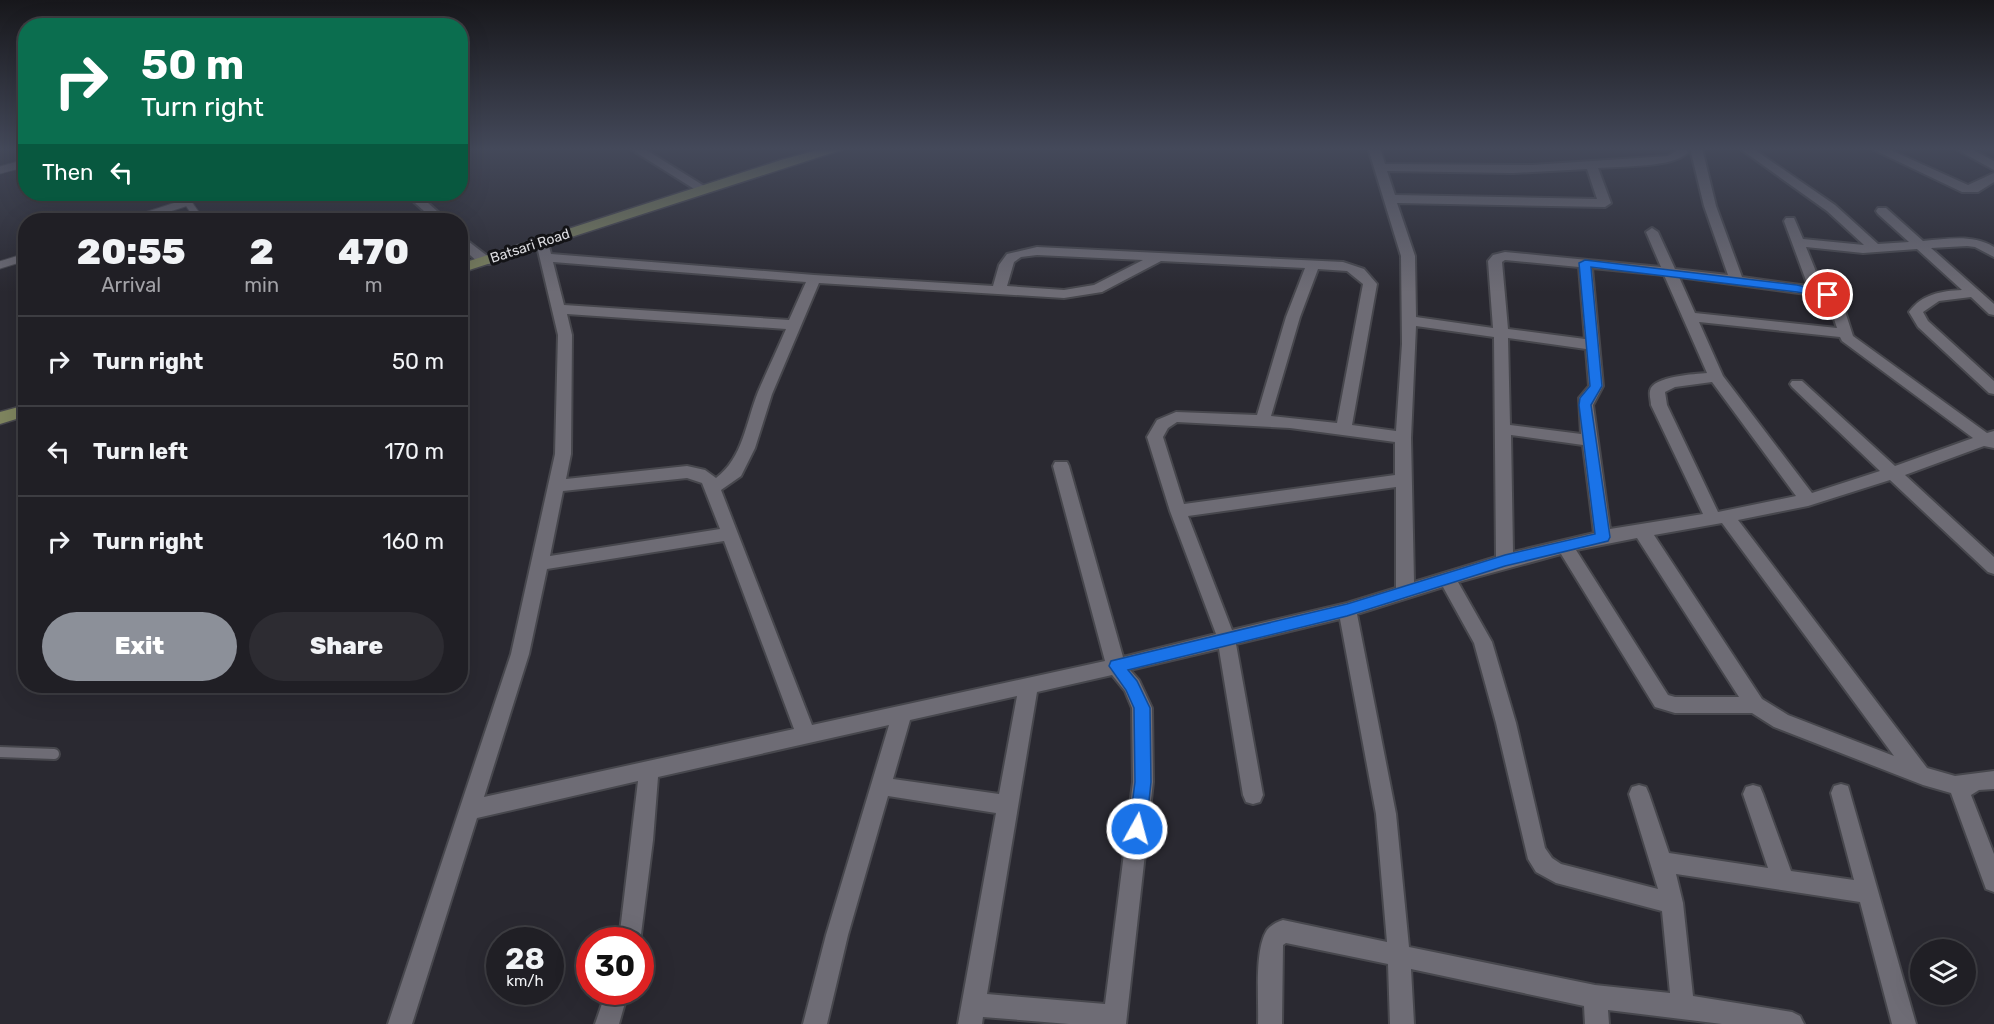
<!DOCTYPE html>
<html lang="en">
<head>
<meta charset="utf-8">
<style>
	:root { --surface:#201f25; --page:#2d2c32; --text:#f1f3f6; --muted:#a2a2a7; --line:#3d3d42; --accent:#8c9099 }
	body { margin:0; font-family:Rubik,sans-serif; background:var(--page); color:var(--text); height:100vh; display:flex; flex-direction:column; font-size:22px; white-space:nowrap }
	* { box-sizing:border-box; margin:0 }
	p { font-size:20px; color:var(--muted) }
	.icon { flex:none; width:33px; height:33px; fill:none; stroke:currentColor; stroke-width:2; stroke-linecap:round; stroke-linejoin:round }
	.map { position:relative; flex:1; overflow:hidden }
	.details { position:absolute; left:18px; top:213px; width:450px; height:480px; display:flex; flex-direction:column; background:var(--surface); border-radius:24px; box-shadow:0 6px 24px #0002,0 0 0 2px var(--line) }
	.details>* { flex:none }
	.banner { position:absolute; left:18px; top:18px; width:450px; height:183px; border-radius:24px; box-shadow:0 6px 24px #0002,0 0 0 2px var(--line); background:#0b6e4f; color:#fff; overflow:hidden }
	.fabs { position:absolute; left:1910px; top:939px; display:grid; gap:12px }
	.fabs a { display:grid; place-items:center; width:66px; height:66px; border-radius:50%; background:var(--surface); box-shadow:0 6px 24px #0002,0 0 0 2px var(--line); font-size:30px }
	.speed { position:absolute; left:486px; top:927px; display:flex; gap:12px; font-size:30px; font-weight:700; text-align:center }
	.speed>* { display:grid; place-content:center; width:78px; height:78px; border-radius:50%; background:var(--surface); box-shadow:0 6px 24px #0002,0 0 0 2px var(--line); line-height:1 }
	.speed small { font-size:15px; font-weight:400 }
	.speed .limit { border:9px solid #d22; background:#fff; color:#111 }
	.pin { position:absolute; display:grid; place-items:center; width:51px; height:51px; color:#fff; margin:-26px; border:3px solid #fff; border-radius:50%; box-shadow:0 2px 6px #0007 }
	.me { position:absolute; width:66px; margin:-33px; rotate:7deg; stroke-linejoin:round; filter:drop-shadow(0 0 4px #0008) }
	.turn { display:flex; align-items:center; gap:21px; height:126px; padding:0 24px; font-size:27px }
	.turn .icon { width:78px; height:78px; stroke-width:2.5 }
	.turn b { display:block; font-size:42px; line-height:51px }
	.then { display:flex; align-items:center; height:57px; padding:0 24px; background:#0003; gap:12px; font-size:22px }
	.eta { display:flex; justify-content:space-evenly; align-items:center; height:102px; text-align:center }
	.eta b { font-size:36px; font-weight:800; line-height:42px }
	.button { display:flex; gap:12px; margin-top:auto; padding:12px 24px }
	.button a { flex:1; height:69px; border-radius:36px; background:var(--accent); color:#fff; font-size:24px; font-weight:800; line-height:69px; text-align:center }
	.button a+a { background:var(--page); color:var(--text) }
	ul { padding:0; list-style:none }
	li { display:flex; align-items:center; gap:18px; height:90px; padding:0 24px; border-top:2px solid var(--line) }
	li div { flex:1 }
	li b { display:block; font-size:22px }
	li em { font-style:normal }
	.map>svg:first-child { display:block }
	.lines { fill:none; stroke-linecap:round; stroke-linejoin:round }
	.service-far1-casing { stroke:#47474d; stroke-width:9 }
	.service-casing { stroke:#47474d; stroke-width:14 }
	.minor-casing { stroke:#47474d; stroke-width:4 }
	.primary-casing { stroke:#47474d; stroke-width:3 }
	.service-far1 { stroke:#6e6c75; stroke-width:7 }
	.service { stroke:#6e6c75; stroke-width:10 }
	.minor { fill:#6e6c75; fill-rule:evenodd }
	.primary { fill:#7f855f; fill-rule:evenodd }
	.route { fill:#1a73e8; stroke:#114b97; stroke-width:1.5 }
	.labels { text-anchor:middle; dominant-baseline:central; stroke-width:6; stroke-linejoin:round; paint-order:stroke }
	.far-street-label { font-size:14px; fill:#dcdce0; stroke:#131316 }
</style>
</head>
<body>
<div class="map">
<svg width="1994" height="1024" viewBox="0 0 1994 1024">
	<rect width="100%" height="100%" fill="#2a2931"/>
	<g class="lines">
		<g class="service-far1-casing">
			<g id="service-far1">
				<path d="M 0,170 L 26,163"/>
				<path d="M 182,194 L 200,220"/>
				<path d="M 133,220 L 188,202"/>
				<path d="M 0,265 L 26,257"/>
			</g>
		</g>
		<g class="service-casing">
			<path id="service" d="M 0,752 L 54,754"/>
		</g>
		<g class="minor-casing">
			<g id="minor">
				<path d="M 629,148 L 643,148 L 709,189 L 703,193 L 699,192 Z"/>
				<path d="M 1368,148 L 1380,148 L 1385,164 L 1532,165 L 1668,156 L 1676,151 L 1674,148 L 1686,148 L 1688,152 C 1675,168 1620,166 1598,168 L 1611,203 L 1605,207 L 1397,203 L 1415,256 L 1416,317 L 1493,328 L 1488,261 L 1493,255 L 1505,252 L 1661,267 L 1646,232 L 1652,228 L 1658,232 L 1675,269 L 1728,275 L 1704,206 L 1690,148 L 1702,148 L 1716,206 L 1742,277 L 1808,286 L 1784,221 L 1786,218 L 1794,218 L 1803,239 L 1864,245 L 1827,211 L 1739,148 L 1752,148 L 1835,205 L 1878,244 L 1909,242 L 1878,214 L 1876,211 L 1878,208 L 1886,208 L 1923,241 C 1948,239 1972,234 1994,247 L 1994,257 L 1975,247 L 1967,246 L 1931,248 L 1994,304 L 1994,315 L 1989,314 L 1971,297 L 1939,301 L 1923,312 L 1928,321 L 1994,381 L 1994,394 L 1989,393 L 1918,327 L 1909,312 C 1922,294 1941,291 1962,290 L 1917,249 L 1863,253 L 1806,247 L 1823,289 L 1841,299 L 1853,336 L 1987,433 L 1994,431 L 1994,448 L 1984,446 L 1905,475 L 1994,557 L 1994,574 L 1988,572 L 1890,480 L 1808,506 L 1738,520 L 1927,768 L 1955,776 L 1994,771 L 1994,789 L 1979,790 L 1971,795 L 1994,854 L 1994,892 L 1986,889 L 1951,793 L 1923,785 L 1774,727 L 1752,713 L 1675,713 L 1655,707 L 1561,554 L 1458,582 L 1492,642 L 1516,723 L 1545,848 L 1552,858 L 1561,864 L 1658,889 L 1629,794 L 1632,787 L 1639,785 L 1646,787 L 1649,794 L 1669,853 L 1768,868 L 1743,794 L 1746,787 L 1753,785 L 1760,787 L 1763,794 L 1791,871 L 1854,880 L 1831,793 L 1834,786 L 1841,784 L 1848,786 L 1916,1024 L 1892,1024 L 1860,902 L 1676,874 L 1683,903 L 1693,996 L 1792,1012 L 1800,1016 L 1804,1024 L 1722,1024 L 1608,1010 L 1609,1024 L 1585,1024 L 1584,1006 L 1411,969 L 1414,1024 L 1390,1024 L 1388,964 L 1286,943 L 1283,945 L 1282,1024 L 1258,1024 C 1259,999 1254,950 1267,930 C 1271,925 1277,922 1283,920 L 1387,942 L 1376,814 L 1340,619 L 1236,644 L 1263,795 L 1260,802 L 1253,804 L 1246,802 L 1243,795 L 1219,649 L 1130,670 L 1139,680 L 1152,708 L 1153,782 L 1126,1024 L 1069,1024 L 983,1017 L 982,1024 L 958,1024 L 996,813 L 888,796 L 848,935 L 827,1024 L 803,1024 L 826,935 L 889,725 L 658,777 L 653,840 L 640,942 L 619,940 L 638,781 L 477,818 L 412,1024 L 388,1024 L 511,654 L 555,454 L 558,335 L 536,242 L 537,239 L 547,239 L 551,254 L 814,275 L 993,286 L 999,265 L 1007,254 L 1037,247 L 1343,262 L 1364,269 L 1377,284 L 1352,425 L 1396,431 L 1402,344 L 1401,256 ZM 1587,169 L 1597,199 L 1395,195 L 1387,171 L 1513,173 ZM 1037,255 L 1143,260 L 1094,285 L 1064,290 L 1007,286 L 1014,262 L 1021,257 ZM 1505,260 L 1579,267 L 1585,339 L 1508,329 L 1502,262 ZM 1161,261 L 1305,268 L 1286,317 L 1257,415 L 1176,412 L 1157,420 L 1147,437 L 1170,511 L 1216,634 L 1123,657 L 1069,466 L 1067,462 L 1055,462 L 1053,466 L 1105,661 L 812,725 L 721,490 L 741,476 L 755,448 L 772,394 L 819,283 L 1064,298 L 1102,292 ZM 553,262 L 806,282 L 789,320 L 564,305 ZM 1592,268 L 1664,275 L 1707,373 C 1696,374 1652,376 1650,391 C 1649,395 1651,401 1651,405 L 1703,514 L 1610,529 L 1593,405 L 1603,386 ZM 1318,269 L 1347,271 L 1363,284 L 1337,423 L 1271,416 L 1300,317 ZM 1679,277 L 1814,295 L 1828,301 L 1837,328 L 1695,313 ZM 567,314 L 786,329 C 777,350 767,371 758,392 C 746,422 743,458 716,478 L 705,470 L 687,466 L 566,479 L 571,454 L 572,335 ZM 1699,322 L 1840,337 L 1842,341 L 1973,438 L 1895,466 L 1802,381 L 1792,381 L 1790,384 L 1792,387 L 1880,471 L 1812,493 L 1723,376 ZM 1416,326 L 1494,337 L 1496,557 L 1414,582 L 1411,438 ZM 1508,338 L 1586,349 L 1589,386 L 1579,398 L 1581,434 L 1510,425 ZM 1712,382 L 1796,496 L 1718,512 L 1667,405 L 1665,392 L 1675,387 ZM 1177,422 L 1290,428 L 1395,442 L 1395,475 L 1184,504 L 1163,437 L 1168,428 ZM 1511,435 L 1583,445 L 1594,533 L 1513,552 ZM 687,478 L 702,483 L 720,529 L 550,556 L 563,491 ZM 1396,487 L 1396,588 L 1347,603 L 1232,630 L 1188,516 ZM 1722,523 L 1894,756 L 1788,715 L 1762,699 L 1654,535 ZM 1637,538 L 1739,697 L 1675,697 L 1668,695 L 1576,550 ZM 724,541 L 794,729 L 484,797 L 529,654 L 547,569 ZM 1443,587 L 1474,643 L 1496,723 L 1528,859 L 1536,872 L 1556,883 L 1662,911 L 1670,993 L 1595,985 L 1409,947 L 1396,814 L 1357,614 ZM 1112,675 L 1125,691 L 1132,708 L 1133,782 L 1105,1004 L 987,994 L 1037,692 ZM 1017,696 L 999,794 L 893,779 L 910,720 Z"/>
				<path d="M 1870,148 L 1886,148 L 1968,185 L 1994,173 L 1994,182 L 1978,192 L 1962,192 Z"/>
				<path d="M 1954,148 L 1969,148 L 1994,161 L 1994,170 Z"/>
				<path d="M 405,194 L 418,194 L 447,220 L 434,220 Z"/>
				<path d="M 460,235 L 490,258 L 492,261 L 490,264 L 480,264 L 460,246 Z"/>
				<path d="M 606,992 L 628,992 L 619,1024 L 595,1024 Z"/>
			</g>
		</g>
		<g class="primary-casing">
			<g id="primary">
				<path d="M 825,148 L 847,148 L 460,273 L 460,264 L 781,160 Z"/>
				<path d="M 26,405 L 26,416 L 0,424 L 0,412 Z"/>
			</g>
		</g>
		<use href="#service-far1" class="service-far1"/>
		<use href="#service" class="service"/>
		<use href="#minor" class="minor"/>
		<use href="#primary" class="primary"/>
	</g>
	<linearGradient id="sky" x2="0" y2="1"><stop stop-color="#17171b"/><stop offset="0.51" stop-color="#44495a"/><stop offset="1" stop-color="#44495a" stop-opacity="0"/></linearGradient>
	<rect width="1994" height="292" fill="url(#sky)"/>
	<path class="route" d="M 1585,260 L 1797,285 L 1832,293 L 1834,295 L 1828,298 L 1797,292 L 1591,267 L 1602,386 L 1591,405 L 1610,537 L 1608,541 L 1505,566 L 1347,616 L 1128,670 L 1137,681 L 1150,708 L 1151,782 L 1146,829 L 1143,835 L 1137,837 L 1131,835 L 1129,829 L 1135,782 L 1134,708 L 1126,690 L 1109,666 L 1111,661 L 1347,604 L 1505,555 L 1595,534 L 1579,405 L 1580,398 L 1590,386 L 1579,263 Z"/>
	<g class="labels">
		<g class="far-street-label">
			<text transform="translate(530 246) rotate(-18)">Batsari Road</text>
		</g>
	</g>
</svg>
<div class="fabs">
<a><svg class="icon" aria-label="layers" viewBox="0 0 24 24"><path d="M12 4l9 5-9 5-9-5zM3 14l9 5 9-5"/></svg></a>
</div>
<div class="speed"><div>28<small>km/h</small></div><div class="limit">30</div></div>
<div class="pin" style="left:1828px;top:295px;background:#d93025"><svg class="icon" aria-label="arrive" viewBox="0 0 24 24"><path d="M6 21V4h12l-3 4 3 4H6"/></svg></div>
<svg class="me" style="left:1137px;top:829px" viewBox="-20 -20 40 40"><circle r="17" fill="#1a73e8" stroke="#fff" stroke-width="3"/><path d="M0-11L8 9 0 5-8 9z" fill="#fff"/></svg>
<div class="banner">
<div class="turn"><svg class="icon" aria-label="right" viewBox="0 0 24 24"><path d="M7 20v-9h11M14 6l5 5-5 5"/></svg><div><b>50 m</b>Turn right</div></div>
<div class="then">Then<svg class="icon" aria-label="left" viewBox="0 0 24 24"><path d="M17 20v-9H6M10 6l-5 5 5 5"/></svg></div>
</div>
<section class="details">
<div class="eta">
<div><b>20:55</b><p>Arrival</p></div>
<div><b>2</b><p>min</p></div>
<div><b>470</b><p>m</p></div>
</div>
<ul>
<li><svg class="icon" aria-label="right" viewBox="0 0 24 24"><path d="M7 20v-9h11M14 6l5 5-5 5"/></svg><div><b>Turn right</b></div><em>50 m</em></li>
<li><svg class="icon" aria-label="left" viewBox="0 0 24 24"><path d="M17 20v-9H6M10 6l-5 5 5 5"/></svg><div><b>Turn left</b></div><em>170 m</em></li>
<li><svg class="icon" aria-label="right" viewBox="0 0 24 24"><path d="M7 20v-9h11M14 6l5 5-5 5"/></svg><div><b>Turn right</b></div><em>160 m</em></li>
</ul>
<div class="button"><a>Exit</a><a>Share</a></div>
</section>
</div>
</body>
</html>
